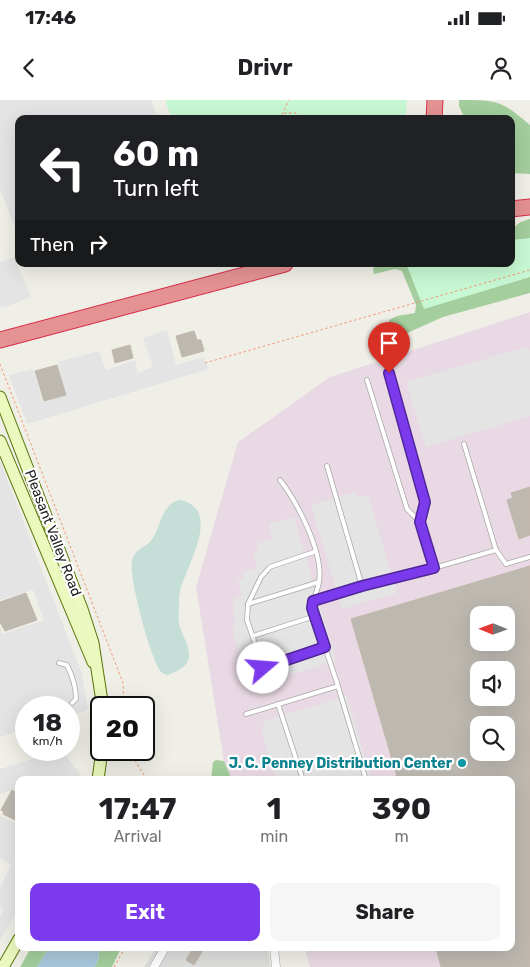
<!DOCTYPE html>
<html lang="en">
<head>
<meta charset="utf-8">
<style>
	:root { --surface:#fff; --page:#f6f6f6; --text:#202124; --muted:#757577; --accent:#7c3aed }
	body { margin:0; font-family:Rubik,sans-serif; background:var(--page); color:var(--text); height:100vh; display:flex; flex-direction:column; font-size:19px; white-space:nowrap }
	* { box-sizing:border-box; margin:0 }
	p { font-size:16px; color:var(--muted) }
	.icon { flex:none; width:28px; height:28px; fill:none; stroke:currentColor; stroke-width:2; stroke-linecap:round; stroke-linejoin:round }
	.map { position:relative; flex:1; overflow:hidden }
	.drawer { position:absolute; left:15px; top:676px; width:500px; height:175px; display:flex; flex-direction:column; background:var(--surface); border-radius:10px; box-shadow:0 5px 20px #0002 }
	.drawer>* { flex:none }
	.hud { position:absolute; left:15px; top:15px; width:500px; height:152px; border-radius:10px; box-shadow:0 5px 20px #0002; background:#202124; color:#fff; overflow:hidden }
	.needle { width:32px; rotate:271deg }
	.fabs { position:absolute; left:470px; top:506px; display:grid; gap:10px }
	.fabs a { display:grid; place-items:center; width:45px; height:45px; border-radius:10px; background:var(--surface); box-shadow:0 5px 20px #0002; font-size:25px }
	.speed { position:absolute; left:15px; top:596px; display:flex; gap:10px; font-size:25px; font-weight:700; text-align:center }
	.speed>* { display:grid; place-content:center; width:65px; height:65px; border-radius:50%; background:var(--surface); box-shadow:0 5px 20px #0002; line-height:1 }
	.speed small { font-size:12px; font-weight:400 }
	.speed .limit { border:2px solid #111; border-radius:8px; background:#fff; color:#111 }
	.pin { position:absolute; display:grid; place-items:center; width:42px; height:42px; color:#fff; margin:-51px -21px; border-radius:50% 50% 50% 0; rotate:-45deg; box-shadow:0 0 5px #0007 }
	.pin .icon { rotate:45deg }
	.me { position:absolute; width:55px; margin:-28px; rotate:72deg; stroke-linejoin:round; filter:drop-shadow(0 0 4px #0008) }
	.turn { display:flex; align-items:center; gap:18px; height:105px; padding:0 15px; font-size:22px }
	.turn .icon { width:65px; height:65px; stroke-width:2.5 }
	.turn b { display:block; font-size:35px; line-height:42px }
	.then { display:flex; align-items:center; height:48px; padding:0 15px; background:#0003; gap:10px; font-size:19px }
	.eta { display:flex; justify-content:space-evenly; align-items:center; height:85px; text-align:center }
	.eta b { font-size:30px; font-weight:700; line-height:35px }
	.cta { display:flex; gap:10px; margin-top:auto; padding:10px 15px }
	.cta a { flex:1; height:58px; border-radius:10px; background:var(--accent); color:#fff; font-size:20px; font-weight:700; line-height:58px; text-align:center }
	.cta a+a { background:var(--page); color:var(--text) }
	.status { display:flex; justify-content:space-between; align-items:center; height:35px; padding:0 25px; background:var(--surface); direction:ltr }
	.status svg { height:14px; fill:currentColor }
	header { display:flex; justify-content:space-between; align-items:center; height:65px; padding:0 15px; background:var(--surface); font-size:22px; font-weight:700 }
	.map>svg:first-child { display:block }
	.residential { fill:#dededd }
	.industrial { fill:#e9d9e4; fill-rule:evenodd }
	.forest { fill:#a4ce9d }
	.wetland { fill:#c5ded7 }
	.park { fill:#c7f8d3 }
	.parking { fill:#e4e4e4 }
	.water { fill:#a9c8dc }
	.building { fill:#bdb8b0; stroke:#c2b8aa; fill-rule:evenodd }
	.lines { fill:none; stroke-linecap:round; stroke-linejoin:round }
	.service-casing { stroke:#a7a7a7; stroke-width:5.5 }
	.minor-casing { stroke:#a7a7a7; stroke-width:9 }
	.secondary-casing { stroke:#587608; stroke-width:13 }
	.motorway-casing { stroke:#d62d4a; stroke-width:17 }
	.path { stroke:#f69673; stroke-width:1; stroke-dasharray:2.5 2.5; stroke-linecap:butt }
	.service { stroke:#fff; stroke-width:4 }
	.minor { stroke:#fff; stroke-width:8 }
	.secondary { stroke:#ebf8be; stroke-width:11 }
	.motorway { stroke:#e59293; stroke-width:15 }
	.route-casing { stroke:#51269a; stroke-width:12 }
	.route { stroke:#7c3aed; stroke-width:9 }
	.culture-dot { fill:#0f9aa8; stroke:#fff; stroke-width:2 }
	.labels { text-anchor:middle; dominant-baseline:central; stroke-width:4.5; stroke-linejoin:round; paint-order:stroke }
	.street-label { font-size:14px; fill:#202020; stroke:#fff }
	.culture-label { font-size:14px; font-weight:bold; fill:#0d838f; stroke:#fff; text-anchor:end }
</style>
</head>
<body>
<div class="status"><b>17:46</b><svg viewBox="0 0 49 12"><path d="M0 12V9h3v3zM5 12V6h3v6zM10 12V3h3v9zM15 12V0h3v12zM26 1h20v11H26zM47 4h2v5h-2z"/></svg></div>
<header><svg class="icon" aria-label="back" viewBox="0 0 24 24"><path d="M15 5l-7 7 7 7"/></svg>Drivr<svg class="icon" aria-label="person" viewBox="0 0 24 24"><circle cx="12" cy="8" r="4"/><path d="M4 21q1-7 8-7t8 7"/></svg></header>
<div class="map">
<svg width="530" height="867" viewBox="0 0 530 867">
	<rect width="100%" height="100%" fill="#f0efe7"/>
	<path class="residential" d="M 156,848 L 268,848 L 270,867 L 144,867 Z"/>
	<path class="industrial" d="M 530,212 L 530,867 L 310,867 L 305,848 L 511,848 L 511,680 L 230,680 L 226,674 L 196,487 L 238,342 L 330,277 ZM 479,515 L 506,515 L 506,542 L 479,542 ZM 479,570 L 506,570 L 506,598 L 479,598 ZM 479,625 L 506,625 L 506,652 L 479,652 Z"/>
	<g class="forest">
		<path d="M 459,0 C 497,0 501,0 530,25 L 530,74 L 511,73 L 511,19 L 465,19 L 459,6 Z"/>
		<path d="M 530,119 L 530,193 L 443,217 L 396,238 L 391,235 L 389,220 L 397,216 L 415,213 L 416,205 L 402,171 L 395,169 L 374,174 L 373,168 L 381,164 L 511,164 C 511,142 504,125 530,119 Z"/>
		<path d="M 216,660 L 224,661 L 232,680 L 211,680 L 213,662 Z"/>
		<path d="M 31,848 L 49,848 L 37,867 L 20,867 Z"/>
		<path d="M 98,848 L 121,848 L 112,867 L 95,867 L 99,857 Z"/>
	</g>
	<path class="wetland" d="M 180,400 C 224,409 185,468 180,491 C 179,496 179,501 179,506 C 179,511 178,517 179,522 C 180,535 194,548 187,563 C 184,568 173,573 168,575 C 164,574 161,573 159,569 C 149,552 129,479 132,461 C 134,450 143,448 150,442 C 161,429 161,403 180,400 Z"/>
	<g class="park">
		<path d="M 165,0 L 407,0 L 405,19 L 172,19 Z"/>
		<path d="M 530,138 L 530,177 L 424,209 L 407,166 L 415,164 L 511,164 L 511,140 Z"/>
	</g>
	<g class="parking">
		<path d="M 0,0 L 151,0 L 158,19 L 19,19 L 19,138 L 0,89 Z"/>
		<path d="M 14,157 L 31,197 L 8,206 L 0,207 L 0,162 Z"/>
		<path d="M 167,230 L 176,265 L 204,257 L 209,269 L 27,324 L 9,275 L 33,269 L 43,302 L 66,295 L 58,262 L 99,251 L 106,270 L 135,260 L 138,273 L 153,267 L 143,238 Z"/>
		<path d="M 523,248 L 529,249 L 530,251 L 530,316 L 426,347 L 406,282 Z"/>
		<path d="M 0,361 L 82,574 L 88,610 L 69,616 L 69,608 L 26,608 L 26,629 L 0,637 L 0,525 L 2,534 L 44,520 L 33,490 L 0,500 Z"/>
		<path d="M 355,392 L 358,398 L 368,395 L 397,493 L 342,509 L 311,405 Z"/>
		<path d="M 294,417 L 336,561 L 252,586 L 250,580 L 247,581 L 232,529 L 234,527 L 233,522 L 236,521 L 232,506 L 234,503 L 233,498 L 242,496 L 238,481 L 243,478 L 242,472 L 257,468 L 253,453 L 259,450 L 257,444 L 273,439 L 269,424 Z"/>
		<path d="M 347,596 L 371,680 L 277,680 L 261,629 L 264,626 L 263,621 Z"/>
		<path d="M 61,650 L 80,674 L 79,680 L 54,680 L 53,676 L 41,680 L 19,680 L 19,688 L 0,694 L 0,669 Z"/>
		<path d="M 0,716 L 19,725 L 19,808 L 0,840 L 0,816 L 4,810 L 0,807 L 0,787 L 11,765 L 0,758 Z"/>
	</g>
	<path class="water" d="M 49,848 L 98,848 L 99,857 L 95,867 L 37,867 Z"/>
	<g class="building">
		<path d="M 194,231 L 197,240 L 201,240 L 204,251 L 182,257 L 176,236 Z"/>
		<path d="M 130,245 L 133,258 L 115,263 L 112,250 Z"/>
		<path d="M 57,265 L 66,295 L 44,301 L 35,271 Z"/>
		<path d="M 530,387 L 530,435 L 519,439 L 507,400 L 513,398 L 511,393 Z"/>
		<path d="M 530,466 L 530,867 L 441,867 L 436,848 L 511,848 L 511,680 L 398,680 L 351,519 ZM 479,515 L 506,515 L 506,542 L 479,542 ZM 479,570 L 506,570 L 506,598 L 479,598 ZM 479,625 L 506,625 L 506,652 L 479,652 Z"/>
		<path d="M 26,493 L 37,520 L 5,531 L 0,522 L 0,502 Z"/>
		<path d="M 12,690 L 19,694 L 19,722 L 3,714 L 4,712 L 1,710 Z"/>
		<path d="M 193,848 L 203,850 L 194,865 L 186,860 Z"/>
	</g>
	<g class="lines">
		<g class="service-casing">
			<g id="service">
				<path d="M 389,273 L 425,402 L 420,422"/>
				<path d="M 367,280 L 407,409 L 420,422 L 434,468 L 496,450 L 464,344"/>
				<path d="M 327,366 L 362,486 L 434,468"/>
				<path d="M 280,380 C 297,402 324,453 319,482 C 318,489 315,495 313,501 L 362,486"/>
				<path d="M 496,450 L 506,464 L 530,457"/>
				<path d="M 314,452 L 270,467 L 261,477 L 248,504 L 247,520 L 263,567 L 325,547"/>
				<path d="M 248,504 L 319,482"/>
				<path d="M 253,536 L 315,516"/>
				<path d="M 59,563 L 67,565 C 72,575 76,588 76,599 L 72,603"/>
				<path d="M 338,586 L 366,680"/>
				<path d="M 278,604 L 303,680"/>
				<path d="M 246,614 L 338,586 L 312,508 L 313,501"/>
			</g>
		</g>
		<g class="minor-casing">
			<g id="minor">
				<path d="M 274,848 L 276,867"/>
				<path d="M 154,867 L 165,848"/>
			</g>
		</g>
		<g class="secondary-casing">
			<g id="secondary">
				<path d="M 0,297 L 82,509 L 93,543 L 103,608"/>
				<path d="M 0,341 L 93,562"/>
				<path d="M 98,680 L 102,650"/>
				<path d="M 3,867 L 19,839"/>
			</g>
		</g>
		<g class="motorway-casing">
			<g id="motorway">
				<path d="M 434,19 L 435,0"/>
				<path d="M 511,109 L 530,107"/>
				<path d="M 0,240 L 285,164"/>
			</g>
		</g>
		<g class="path">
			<path d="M 284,13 L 296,13 L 300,19"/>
			<path d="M 280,19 L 289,0"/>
			<path d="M 205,263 L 530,170"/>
			<path d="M 0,264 L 123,583 L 124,608"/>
			<path d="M 119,650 L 131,654 L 147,680"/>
			<path d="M 114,867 L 125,848"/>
		</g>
		<use href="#service" class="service"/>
		<use href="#minor" class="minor"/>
		<use href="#secondary" class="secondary"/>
		<use href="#motorway" class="motorway"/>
	</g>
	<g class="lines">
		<g class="route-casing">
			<path id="route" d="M 263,568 L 325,547 L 312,508 L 313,501 L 362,486 L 434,468 L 420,422 L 425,402 L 389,273"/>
		</g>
		<use href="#route" class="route"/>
	</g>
	<circle class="culture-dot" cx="462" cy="663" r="5"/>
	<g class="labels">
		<g class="street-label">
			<text transform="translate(53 433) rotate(69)">Pleasant Valley Road</text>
		</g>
		<g class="culture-label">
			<text x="452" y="663">J. C. Penney Distribution Center</text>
		</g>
	</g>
</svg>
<div class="fabs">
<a><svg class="needle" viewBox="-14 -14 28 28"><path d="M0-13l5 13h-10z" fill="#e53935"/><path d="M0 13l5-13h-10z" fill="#757577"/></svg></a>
<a><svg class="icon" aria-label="sound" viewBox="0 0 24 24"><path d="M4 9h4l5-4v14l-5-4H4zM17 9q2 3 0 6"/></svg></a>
<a><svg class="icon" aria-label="search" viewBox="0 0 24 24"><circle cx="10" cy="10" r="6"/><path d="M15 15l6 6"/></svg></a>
</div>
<div class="speed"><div>18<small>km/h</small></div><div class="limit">20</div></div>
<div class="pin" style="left:389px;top:273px;background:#d93025"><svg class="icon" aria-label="arrive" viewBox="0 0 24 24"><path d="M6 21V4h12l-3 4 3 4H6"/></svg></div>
<svg class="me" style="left:263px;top:568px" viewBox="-20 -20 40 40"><circle r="19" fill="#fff"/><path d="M0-13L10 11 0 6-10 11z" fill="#7c3aed"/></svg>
<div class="hud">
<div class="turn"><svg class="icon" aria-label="left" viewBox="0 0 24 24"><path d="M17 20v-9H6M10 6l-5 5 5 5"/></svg><div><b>60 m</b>Turn left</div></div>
<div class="then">Then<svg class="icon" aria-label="right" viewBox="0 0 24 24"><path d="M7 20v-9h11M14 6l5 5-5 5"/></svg></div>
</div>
<section class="drawer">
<div class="eta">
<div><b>17:47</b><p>Arrival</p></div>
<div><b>1</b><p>min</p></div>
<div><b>390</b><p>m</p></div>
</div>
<div class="cta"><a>Exit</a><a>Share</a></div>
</section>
</div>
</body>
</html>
